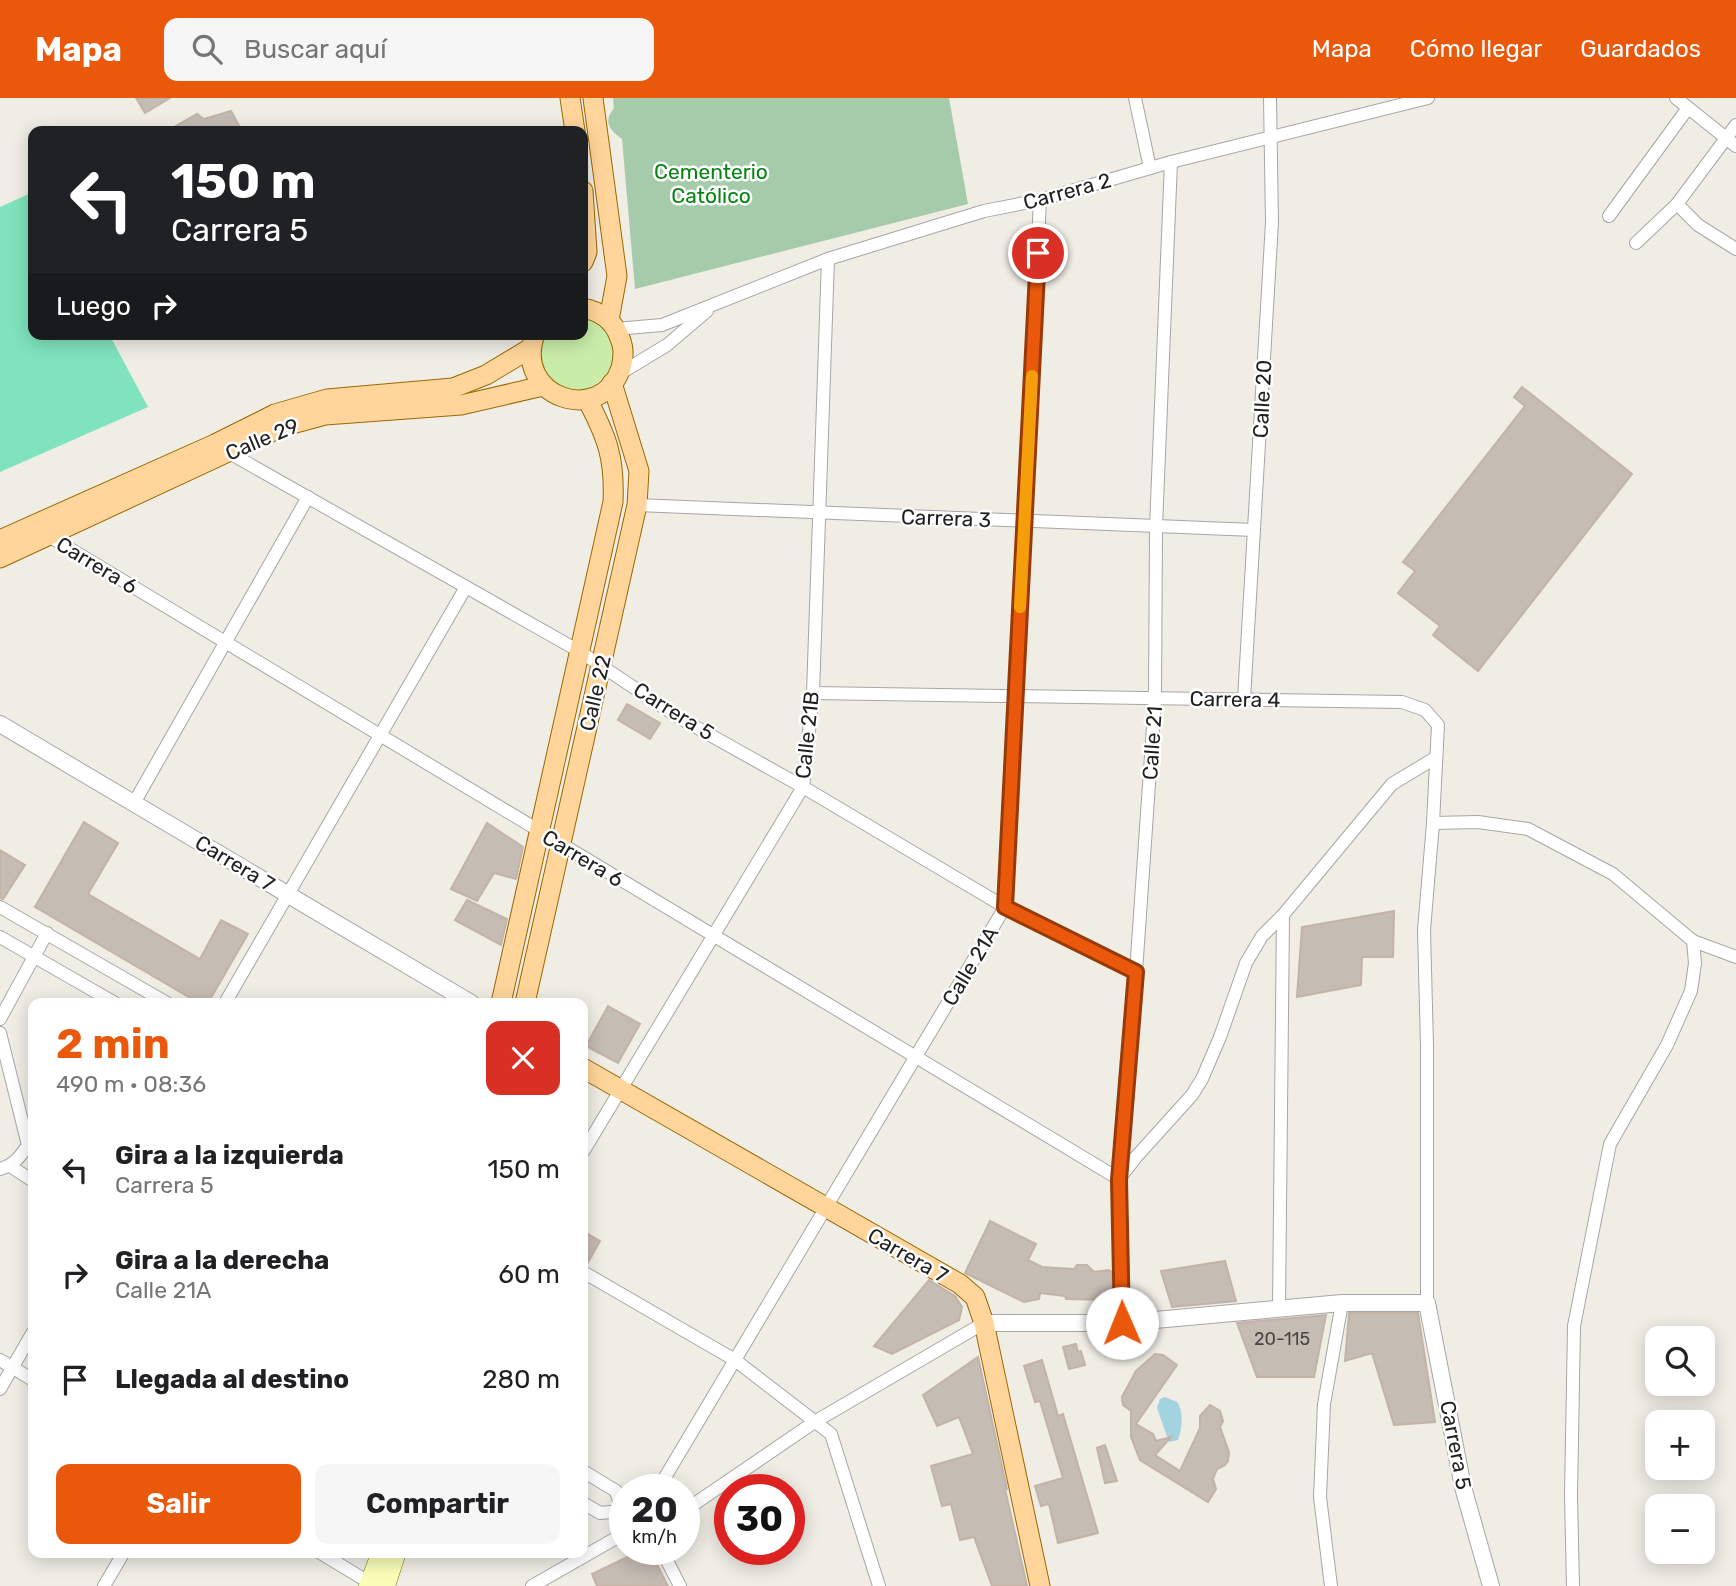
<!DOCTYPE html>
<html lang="es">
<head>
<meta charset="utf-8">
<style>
	:root { --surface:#fff; --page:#f6f6f6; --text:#202124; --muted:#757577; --accent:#ea580c }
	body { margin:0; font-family:Rubik,sans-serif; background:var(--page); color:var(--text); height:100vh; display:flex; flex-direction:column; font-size:26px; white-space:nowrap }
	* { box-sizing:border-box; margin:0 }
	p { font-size:23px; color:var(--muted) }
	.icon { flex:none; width:38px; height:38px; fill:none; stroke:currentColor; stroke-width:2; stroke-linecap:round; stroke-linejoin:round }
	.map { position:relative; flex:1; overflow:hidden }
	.panel { position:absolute; left:28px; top:900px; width:560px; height:560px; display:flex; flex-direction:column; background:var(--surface); border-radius:14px; box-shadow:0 4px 18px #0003 }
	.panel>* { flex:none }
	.guide { position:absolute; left:28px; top:28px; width:560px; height:214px; border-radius:14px; box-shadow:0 4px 18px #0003; background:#202124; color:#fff; overflow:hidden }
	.fabs { position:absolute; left:1645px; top:1228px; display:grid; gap:14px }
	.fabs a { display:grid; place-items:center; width:70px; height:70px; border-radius:14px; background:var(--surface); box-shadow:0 4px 18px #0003; font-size:35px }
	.speed { position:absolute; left:609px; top:1376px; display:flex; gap:14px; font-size:35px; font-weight:700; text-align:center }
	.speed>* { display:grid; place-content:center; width:91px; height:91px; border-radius:50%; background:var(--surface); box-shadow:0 4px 18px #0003; line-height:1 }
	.speed small { font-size:18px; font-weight:400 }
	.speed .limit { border:10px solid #d22; background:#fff; color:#111 }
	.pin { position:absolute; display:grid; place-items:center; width:60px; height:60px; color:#fff; margin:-30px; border:4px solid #fff; border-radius:50%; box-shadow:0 2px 7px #0007 }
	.me { position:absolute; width:77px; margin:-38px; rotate:359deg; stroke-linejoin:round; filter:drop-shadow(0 0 5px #0008) }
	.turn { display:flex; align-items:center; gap:24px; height:147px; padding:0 28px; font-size:32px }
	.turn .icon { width:91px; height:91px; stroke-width:2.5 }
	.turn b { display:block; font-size:49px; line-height:60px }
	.then { display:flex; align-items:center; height:66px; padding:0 28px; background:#0003; gap:14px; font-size:26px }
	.round { display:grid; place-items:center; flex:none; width:74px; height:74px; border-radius:14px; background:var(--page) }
	.head { display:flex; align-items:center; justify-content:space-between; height:119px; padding:0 28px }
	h1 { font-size:42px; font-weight:700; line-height:52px; color:var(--accent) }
	.cta { display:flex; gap:14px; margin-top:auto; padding:14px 28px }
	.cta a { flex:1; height:80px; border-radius:14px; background:var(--accent); color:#fff; font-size:28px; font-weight:700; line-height:80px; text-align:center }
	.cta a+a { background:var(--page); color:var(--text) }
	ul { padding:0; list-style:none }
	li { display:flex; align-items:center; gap:21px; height:105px; padding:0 28px }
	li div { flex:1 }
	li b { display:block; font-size:26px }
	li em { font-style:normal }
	header { display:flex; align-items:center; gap:42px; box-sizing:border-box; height:98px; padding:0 35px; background:var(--accent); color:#fff }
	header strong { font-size:33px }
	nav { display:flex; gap:38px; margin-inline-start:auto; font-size:24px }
	.search { width:490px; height:63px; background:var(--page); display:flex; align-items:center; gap:18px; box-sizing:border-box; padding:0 24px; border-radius:14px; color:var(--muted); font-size:26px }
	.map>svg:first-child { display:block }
	.grass { fill:#c9eda8 }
	.cemetery { fill:#a5cbab }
	.pitch { fill:#7fe3bd }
	.water { fill:#a3d2e0 }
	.building { fill:#c5bcb4; stroke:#c3b3a6; stroke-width:2 }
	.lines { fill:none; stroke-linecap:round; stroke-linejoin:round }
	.minor-casing { stroke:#a6a6a6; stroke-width:14 }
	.tertiary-casing { stroke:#a6a6a6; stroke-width:18 }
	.secondary-casing { stroke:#6e7c00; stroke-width:19 }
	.primary-casing { stroke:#9a6800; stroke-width:21 }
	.minor { stroke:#fff; stroke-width:12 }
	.tertiary { stroke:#fff; stroke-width:16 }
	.secondary { stroke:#f9fdb6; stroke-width:18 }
	.primary { stroke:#ffd59b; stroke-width:19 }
	.route-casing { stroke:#983908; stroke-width:18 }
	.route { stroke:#ea580c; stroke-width:12 }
	.slow { stroke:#f59e0b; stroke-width:12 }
	.labels { text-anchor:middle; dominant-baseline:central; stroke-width:5; stroke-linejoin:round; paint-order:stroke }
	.number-label { font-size:18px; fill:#484644 }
	.park-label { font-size:21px; fill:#068411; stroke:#fff }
	.street-label { font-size:21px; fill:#1f1f1f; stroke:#fff }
</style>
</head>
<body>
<header>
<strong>Mapa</strong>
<div class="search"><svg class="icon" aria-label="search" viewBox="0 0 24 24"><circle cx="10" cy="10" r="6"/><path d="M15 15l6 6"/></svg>Buscar aquí</div>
<nav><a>Mapa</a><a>Cómo llegar</a><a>Guardados</a></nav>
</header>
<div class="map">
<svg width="1736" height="1488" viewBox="0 0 1736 1488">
	<rect width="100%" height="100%" fill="#f0ede5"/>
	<path class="grass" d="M 584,219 C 660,253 573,329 544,273 C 538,261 539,248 546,236 L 583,236 Z"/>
	<path class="cemetery" d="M 613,0 L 949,0 L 968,106 L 635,191 L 622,41 C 609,32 603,23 614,10 Z"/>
	<path class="pitch" d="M 33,94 L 33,236 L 109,236 L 148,309 L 0,374 L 0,109 Z"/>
	<path class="water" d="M 1165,1299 L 1177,1304 C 1184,1314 1182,1331 1178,1342 L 1169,1344 L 1157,1310 L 1160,1301 Z"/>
	<g class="building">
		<path d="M 136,0 L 170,0 L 145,15 Z"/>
		<path d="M 231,13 L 242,33 L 167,33 L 197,16 L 204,21 Z"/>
		<path d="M 1522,289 L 1632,376 L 1478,573 L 1433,537 L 1440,528 L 1398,495 L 1415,473 L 1403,464 L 1525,308 L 1514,299 Z"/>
		<path d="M 627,606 L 660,625 L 650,641 L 618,622 Z"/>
		<path d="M 84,724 L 118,745 L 88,796 L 200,861 L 221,822 L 248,836 L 208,905 L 199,905 L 35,809 Z"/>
		<path d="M 487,725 L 523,749 L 516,781 L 494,775 L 477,803 L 451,791 Z"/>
		<path d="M 0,752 L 25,767 L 3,801 L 0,800 Z"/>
		<path d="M 467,802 L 507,821 L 501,847 L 455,822 Z"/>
		<path d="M 1394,813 L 1393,859 L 1362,859 L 1361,887 L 1297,899 L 1302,829 Z"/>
		<path d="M 608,908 L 640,926 L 618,965 L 586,948 Z"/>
		<path d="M 990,1123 L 1036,1146 L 1028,1162 L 1042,1169 L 1074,1171 L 1077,1167 L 1087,1167 L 1094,1174 L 1109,1172 L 1112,1174 L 1113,1202 L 1066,1201 L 1065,1198 L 1040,1195 L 1039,1201 L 1024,1204 L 965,1175 Z"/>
		<path d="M 583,1133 L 600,1143 L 587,1166 L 583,1165 Z"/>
		<path d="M 1225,1163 L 1236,1203 L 1172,1209 L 1161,1173 Z"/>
		<path d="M 929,1182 L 955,1198 L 962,1209 L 959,1222 L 892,1256 L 874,1248 Z"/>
		<path d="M 1349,1215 L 1418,1215 L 1435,1324 L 1394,1327 L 1372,1255 L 1345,1263 Z"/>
		<path d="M 1326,1217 L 1314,1279 L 1257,1279 L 1237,1225 Z"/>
		<path d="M 1076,1246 L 1078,1254 L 1081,1253 L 1085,1267 L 1069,1271 L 1063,1249 Z"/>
		<path d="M 1155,1256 L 1163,1257 L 1177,1267 L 1136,1326 L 1153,1336 L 1156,1343 L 1171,1339 L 1155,1357 L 1180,1373 L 1200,1330 L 1200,1318 L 1210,1307 L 1220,1313 L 1223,1323 L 1220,1329 L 1229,1354 L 1228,1363 L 1225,1367 L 1217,1371 L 1213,1381 L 1216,1391 L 1208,1404 L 1140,1362 L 1131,1339 L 1131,1313 L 1123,1307 L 1122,1299 L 1136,1273 Z"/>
		<path d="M 978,1259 L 1007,1391 L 1005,1391 L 1027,1488 L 992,1488 L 974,1439 L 960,1442 L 951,1406 L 942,1408 L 931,1368 L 973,1356 L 959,1319 L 937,1328 L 923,1297 Z"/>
		<path d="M 1042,1262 L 1058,1318 L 1063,1316 L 1098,1435 L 1058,1445 L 1049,1406 L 1041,1408 L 1035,1388 L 1063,1380 L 1040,1303 L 1035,1304 L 1024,1268 Z"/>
		<path d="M 1105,1347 L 1117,1383 L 1105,1385 L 1097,1350 Z"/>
		<path d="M 644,1451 L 649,1451 L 668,1488 L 597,1488 L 592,1476 Z"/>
	</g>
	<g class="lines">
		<g class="minor-casing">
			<g id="minor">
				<path d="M 1135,0 L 1150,70"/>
				<path d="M 1676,0 L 1736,48"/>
				<path d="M 1677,106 L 1698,127 L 1736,151"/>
				<path d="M 1609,118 L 1688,10"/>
				<path d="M 1636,145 L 1677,106 L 1736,27"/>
				<path d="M 616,231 L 662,227 L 828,161 L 984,113 L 1040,102 L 1171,64 L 1428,0"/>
				<path d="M 619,276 L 667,247 L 707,213"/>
				<path d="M 226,353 L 579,553 L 678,619 L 803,689 L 1005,809 L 1136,874"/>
				<path d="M 637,407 L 1254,432"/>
				<path d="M 47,437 L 1119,1081 L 1136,1059 L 1192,997 L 1202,981 L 1220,939 L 1246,865 L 1262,838 L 1283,817 L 1392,686 L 1435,660"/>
				<path d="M 813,595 L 1402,604 L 1425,612 L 1438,627 L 1433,725 L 1424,832 L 1427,948 L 1427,1205"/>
				<path d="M 1244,601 L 1272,124 L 1270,0"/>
				<path d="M 134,705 L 308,399"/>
				<path d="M 1433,725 L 1478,724 L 1528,731 L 1613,776 L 1693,843 L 1736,859"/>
				<path d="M 0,809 L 167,905"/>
				<path d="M 0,839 L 115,905"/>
				<path d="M 225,905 L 466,489"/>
				<path d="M 0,921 L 47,835"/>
				<path d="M 0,935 L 28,1047 C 20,1059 14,1067 0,1071"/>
				<path d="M 583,1054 L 803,689 L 813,595 L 828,161"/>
				<path d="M 10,1068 L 33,1083"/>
				<path d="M 583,1174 L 735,1262 L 831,1336 L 879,1488"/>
				<path d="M 1279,1210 L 1283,817"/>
				<path d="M 1122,1225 L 1119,1081 L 1136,874 L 1155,600 L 1156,429 L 1171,64"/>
				<path d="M 0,1262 L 33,1282"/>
				<path d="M 0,1291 L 33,1234"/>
				<path d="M 583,1373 L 616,1393 L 622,1413 L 600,1415 L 583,1405"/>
				<path d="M 658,1391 L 1005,809 L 1040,102"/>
				<path d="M 684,1413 L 816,1323 L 984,1225"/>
				<path d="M 661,1451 L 680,1488"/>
				<path d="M 319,1454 L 375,1488"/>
				<path d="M 104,1488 L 124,1454"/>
				<path d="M 532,1488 L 625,1435"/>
				<path d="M 1331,1488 L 1320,1399 L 1324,1306 L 1342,1205"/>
				<path d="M 1573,1488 L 1571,1398 L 1574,1228 L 1610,1046 L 1667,947 L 1691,893 L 1695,865 L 1693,843"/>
			</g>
		</g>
		<g class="tertiary-casing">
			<g id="tertiary">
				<path d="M 0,626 L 471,905"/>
				<path d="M 984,1225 L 1122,1225 L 1342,1205 L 1427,1205 L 1463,1389 L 1491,1488"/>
			</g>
		</g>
		<g class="secondary-casing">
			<g id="secondary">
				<path d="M 368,1488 L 381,1454"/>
				<path d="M 386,1488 L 397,1454"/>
			</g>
		</g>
		<g class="primary-casing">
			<g id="primary">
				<path d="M 570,0 L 575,33"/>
				<path d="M 593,0 L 617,178 L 609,222"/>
				<path d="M 583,93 L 587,154 L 583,164"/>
				<path d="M 535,236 C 512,299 601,329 621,270 C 624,259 624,248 619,238 C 613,222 599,213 583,210"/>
				<path d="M 0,442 L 215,346 L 275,316 L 327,301 L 453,290 L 486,277 L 531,250"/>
				<path d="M 0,460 L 284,328 L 325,317 L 461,307 L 543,288"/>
				<path d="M 501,905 L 613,404 C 615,360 607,339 587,301"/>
				<path d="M 525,905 L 637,407 L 639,373 L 612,285"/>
				<path d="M 583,970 L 960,1186 L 975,1199 L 984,1225 L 1040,1488"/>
			</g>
		</g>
		<use href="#minor" class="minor"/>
		<use href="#tertiary" class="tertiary"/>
		<use href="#secondary" class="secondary"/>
		<use href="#primary" class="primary"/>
	</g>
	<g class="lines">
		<g class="route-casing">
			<path id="route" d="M 1038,155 L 1005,809 L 1136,874 L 1119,1082 L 1122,1225"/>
		</g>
		<use href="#route" class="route"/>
		<path class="slow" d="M 1020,509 L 1032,278"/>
	</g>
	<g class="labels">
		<g class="number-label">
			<text x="1282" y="1241">20-115</text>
		</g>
		<g class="park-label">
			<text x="711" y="73">Cementerio<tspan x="711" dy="24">Católico</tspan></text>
		</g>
		<g class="street-label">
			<text transform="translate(1067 93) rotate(-15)">Carrera 2</text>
			<text transform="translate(1262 301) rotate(-87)">Calle 20</text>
			<text transform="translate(262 341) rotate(-23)">Calle 29</text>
			<text transform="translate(946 420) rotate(2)">Carrera 3</text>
			<text transform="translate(97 467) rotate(31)">Carrera 6</text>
			<text transform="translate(595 595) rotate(-77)">Calle 22</text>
			<text transform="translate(1235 601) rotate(1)">Carrera 4</text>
			<text transform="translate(674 613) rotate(32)">Carrera 5</text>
			<text transform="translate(807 637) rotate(-84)">Calle 21B</text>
			<text transform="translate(1152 645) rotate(-86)">Calle 21</text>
			<text transform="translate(583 760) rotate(31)">Carrera 6</text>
			<text transform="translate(235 765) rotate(31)">Carrera 7</text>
			<text transform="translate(970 868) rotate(-59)">Calle 21A</text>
			<text transform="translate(908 1157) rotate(30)">Carrera 7</text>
			<text transform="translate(1456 1347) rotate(79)">Carrera 5</text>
		</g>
	</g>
</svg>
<div class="fabs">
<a><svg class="icon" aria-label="search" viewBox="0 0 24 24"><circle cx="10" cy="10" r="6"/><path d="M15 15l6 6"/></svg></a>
<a>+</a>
<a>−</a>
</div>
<div class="speed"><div>20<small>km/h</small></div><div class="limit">30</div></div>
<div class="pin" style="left:1038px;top:155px;background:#d93025"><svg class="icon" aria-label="arrive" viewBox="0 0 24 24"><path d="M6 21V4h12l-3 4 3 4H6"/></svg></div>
<svg class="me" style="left:1122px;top:1225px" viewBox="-20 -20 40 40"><circle r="19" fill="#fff"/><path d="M0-13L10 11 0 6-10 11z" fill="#ea580c"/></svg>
<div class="guide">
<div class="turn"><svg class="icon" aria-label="left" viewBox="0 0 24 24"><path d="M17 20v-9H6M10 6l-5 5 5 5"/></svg><div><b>150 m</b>Carrera 5</div></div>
<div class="then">Luego<svg class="icon" aria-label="right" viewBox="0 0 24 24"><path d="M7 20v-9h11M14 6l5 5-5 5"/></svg></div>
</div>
<section class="panel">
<div class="head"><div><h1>2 min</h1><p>490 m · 08:36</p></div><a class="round" style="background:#d93025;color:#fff"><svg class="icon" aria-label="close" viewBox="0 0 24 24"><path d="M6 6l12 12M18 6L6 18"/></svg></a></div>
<ul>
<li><svg class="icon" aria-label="left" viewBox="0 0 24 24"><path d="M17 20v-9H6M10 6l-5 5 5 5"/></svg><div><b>Gira a la izquierda</b><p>Carrera 5</p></div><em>150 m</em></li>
<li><svg class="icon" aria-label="right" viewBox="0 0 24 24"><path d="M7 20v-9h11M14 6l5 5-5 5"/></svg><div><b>Gira a la derecha</b><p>Calle 21A</p></div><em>60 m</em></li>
<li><svg class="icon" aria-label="arrive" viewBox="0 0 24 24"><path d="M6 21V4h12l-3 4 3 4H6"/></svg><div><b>Llegada al destino</b></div><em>280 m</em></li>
</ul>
<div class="cta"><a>Salir</a><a>Compartir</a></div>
</section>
</div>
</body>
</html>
